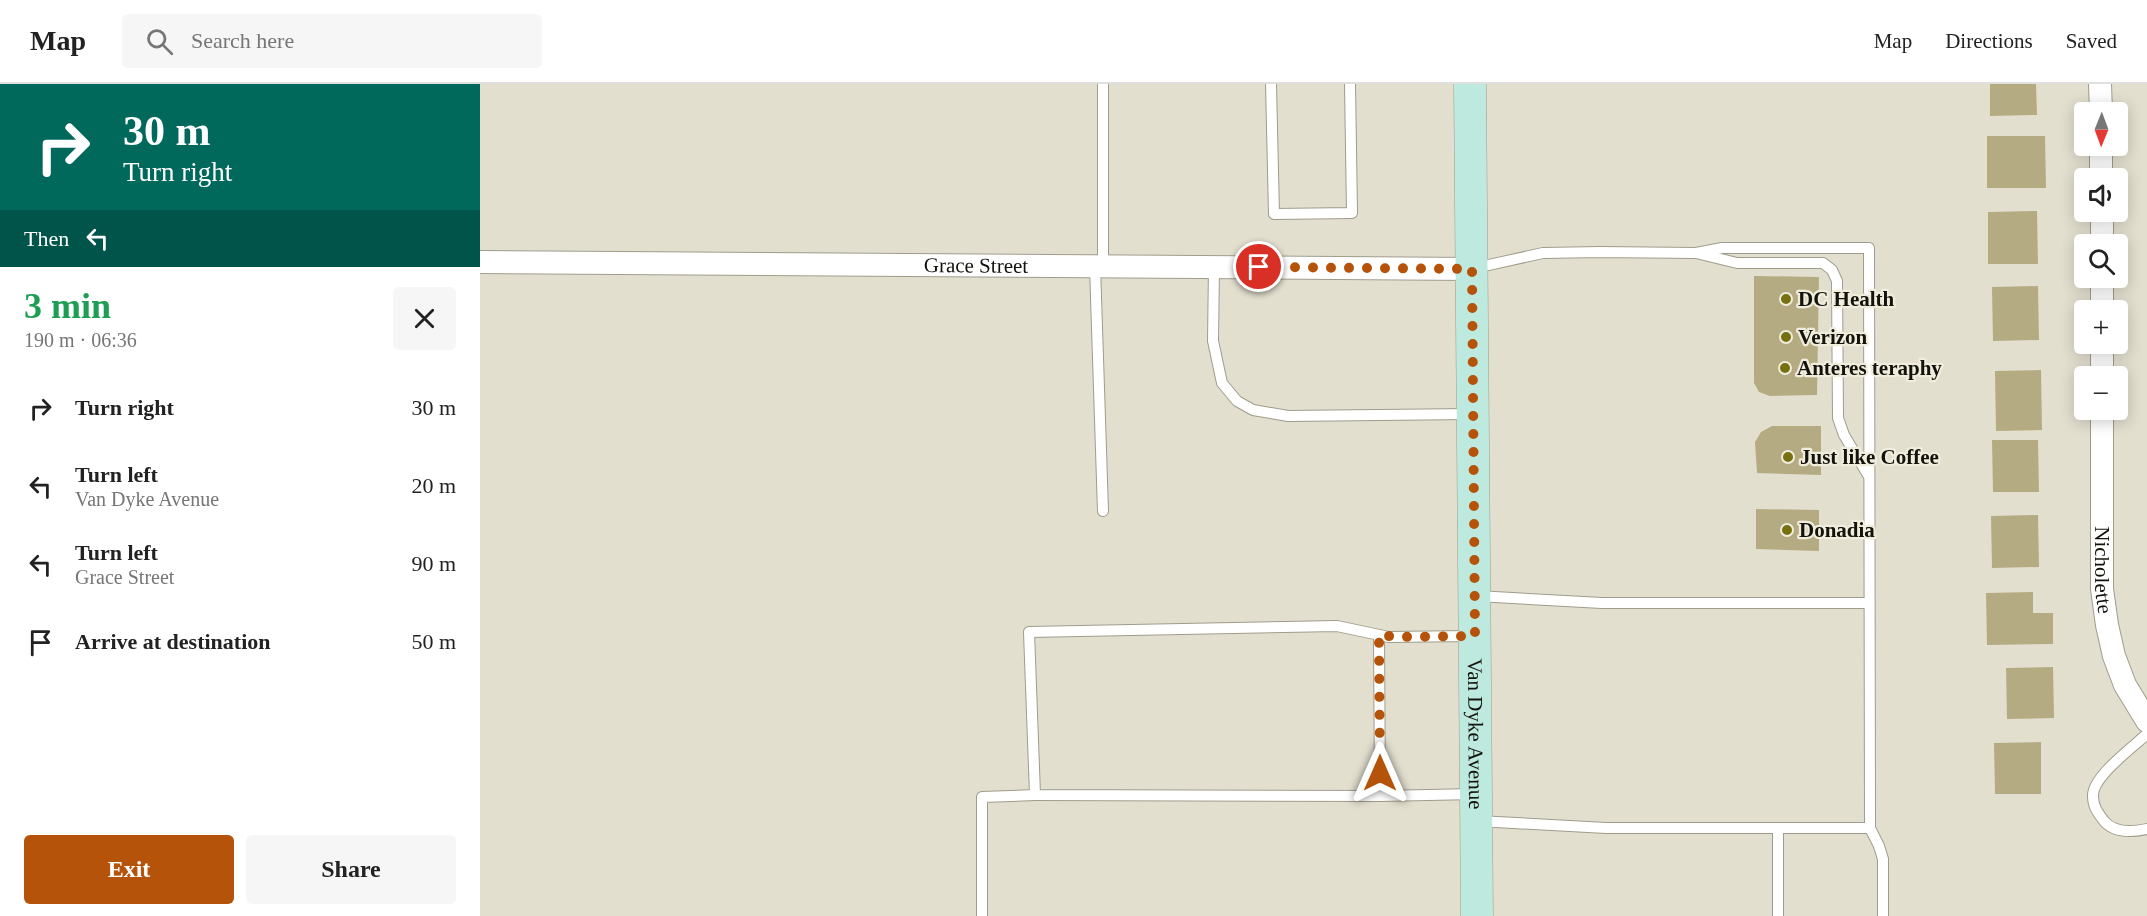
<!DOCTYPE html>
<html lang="en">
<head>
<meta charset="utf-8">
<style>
	:root { --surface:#fff; --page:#f6f6f6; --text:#222; --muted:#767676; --line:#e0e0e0; --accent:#b45309 }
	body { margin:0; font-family:"Times New Roman",serif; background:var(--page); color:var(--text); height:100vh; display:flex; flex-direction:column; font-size:22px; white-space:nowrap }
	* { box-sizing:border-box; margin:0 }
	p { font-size:20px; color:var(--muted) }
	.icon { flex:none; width:33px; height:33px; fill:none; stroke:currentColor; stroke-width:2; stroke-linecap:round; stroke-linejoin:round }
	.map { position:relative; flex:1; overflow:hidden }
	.panel { display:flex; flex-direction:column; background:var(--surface); width:480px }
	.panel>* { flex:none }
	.guide { background:#00695c; color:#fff; overflow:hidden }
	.needle { width:39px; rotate:181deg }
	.buttons { position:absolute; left:1594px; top:18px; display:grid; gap:12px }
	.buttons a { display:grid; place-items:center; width:54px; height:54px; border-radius:6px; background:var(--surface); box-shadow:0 3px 15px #0003; font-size:30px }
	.pin { position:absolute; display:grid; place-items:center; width:51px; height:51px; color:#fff; margin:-26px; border:3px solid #fff; border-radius:50%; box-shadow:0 2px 6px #0007 }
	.me { position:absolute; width:66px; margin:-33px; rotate:0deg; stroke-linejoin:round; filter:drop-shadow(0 0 4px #0008) }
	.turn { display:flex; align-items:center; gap:21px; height:126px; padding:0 24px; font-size:27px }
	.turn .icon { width:78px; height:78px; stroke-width:2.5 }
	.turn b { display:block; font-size:42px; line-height:51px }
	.then { display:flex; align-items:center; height:57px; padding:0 24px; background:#0003; gap:12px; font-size:22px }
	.round { display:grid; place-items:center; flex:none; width:63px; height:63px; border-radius:6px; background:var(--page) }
	.headline { display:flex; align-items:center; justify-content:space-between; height:102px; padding:0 24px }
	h1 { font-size:36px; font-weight:700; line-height:45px; color:#1e9e55 }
	.primary-button { display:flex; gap:12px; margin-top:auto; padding:12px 24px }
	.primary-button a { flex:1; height:69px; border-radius:6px; background:var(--accent); color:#fff; font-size:24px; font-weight:700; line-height:69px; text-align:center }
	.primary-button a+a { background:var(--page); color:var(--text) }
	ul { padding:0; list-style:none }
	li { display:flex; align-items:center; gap:18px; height:78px; padding:0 24px }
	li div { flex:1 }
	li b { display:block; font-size:22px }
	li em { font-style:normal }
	header { display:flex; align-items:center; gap:36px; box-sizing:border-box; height:84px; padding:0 30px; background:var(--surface); border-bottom:2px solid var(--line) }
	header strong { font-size:28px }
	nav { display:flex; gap:33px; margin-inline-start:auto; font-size:21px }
	.search { width:420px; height:54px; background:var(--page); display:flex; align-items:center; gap:15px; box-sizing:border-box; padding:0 21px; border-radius:6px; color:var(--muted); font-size:22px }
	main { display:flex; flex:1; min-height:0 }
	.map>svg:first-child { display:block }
	.building { fill:#b5ab82 }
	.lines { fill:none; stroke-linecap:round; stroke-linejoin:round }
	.lane-casing { stroke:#a09c8c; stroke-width:12 }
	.street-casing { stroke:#a09c8c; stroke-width:24 }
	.secondary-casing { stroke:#a09c8c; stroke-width:33 }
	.lane { stroke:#fff; stroke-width:10 }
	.street { stroke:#fff; stroke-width:22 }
	.secondary { stroke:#bde9df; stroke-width:32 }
	.route { stroke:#b45309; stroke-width:10; stroke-dasharray:0 18 }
	.poi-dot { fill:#767011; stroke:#f0eddc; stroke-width:2 }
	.labels { text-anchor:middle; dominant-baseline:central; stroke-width:4.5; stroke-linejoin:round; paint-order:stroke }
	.street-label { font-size:21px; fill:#13120c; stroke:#f0eddc }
	.poi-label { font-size:21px; font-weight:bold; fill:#13120c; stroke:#f0eddc; text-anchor:start }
</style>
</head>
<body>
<header>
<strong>Map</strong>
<div class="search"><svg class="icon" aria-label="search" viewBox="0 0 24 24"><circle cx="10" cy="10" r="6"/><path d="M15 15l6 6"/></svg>Search here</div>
<nav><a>Map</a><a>Directions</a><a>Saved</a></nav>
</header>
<main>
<section class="panel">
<div class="guide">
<div class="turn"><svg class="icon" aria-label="right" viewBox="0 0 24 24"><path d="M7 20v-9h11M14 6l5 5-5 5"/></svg><div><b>30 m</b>Turn right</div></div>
<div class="then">Then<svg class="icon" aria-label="left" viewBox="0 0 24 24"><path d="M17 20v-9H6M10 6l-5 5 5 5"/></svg></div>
</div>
<div class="headline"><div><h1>3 min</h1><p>190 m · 06:36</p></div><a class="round"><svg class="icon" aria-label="close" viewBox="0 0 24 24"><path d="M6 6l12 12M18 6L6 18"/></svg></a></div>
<ul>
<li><svg class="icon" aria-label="right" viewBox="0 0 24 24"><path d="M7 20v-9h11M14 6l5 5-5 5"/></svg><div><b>Turn right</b></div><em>30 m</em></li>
<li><svg class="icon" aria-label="left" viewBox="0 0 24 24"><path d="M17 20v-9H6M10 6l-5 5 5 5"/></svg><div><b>Turn left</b><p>Van Dyke Avenue</p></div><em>20 m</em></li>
<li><svg class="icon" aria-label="left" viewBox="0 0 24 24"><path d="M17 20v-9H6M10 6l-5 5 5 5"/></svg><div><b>Turn left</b><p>Grace Street</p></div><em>90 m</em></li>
<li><svg class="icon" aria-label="arrive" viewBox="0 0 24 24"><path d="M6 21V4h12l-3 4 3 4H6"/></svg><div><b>Arrive at destination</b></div><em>50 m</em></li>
</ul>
<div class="primary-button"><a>Exit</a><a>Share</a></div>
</section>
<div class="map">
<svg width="1667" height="832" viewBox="0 0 1667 832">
	<rect width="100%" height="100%" fill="#e3dfcf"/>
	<g class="building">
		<path d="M 1510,0 L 1556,0 L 1557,31 L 1510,32 Z"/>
		<path d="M 1507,52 L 1565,52 L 1566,104 L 1507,104 Z"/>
		<path d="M 1557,127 L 1558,180 L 1508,180 L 1508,128 Z"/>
		<path d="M 1274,192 L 1339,193 L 1337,311 L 1290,312 L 1279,308 L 1274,299 Z"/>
		<path d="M 1558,202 L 1559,256 L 1513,257 L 1512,203 Z"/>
		<path d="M 1561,286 L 1562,346 L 1516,347 L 1515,287 Z"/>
		<path d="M 1292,342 L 1341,342 L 1341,391 L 1277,389 L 1275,358 L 1281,348 Z"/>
		<path d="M 1512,356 L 1558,356 L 1559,408 L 1513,408 Z"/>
		<path d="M 1276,425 L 1339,426 L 1339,467 L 1276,465 Z"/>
		<path d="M 1558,431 L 1559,483 L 1512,484 L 1511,432 Z"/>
		<path d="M 1553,508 L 1553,529 L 1573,529 L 1573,560 L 1507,561 L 1506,509 Z"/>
		<path d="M 1573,583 L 1574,634 L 1527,635 L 1526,584 Z"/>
		<path d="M 1561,658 L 1561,710 L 1515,710 L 1514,659 Z"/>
	</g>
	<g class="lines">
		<g class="lane-casing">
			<g id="lane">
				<path d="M 791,0 L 794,130 L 872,129 L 870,0"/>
				<path d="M 1216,169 L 1242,164 L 1389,164 L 1390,744"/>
				<path d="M 615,182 L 623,427"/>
				<path d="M 623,182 L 623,0"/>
				<path d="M 734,183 L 733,257 L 742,299 L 757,317 L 773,326 L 808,332 L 990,330"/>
				<path d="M 995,184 L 1063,169 L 1120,168 L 1216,169 L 1257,179 L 1343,179 L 1352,186 L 1357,197 L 1358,334 L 1364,351 L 1388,391"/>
				<path d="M 996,512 L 1122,519 L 1388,519"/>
				<path d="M 899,551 L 900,712"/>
				<path d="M 991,552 L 909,553 L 857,542 L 549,548 L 555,711 L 900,712 L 995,710"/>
				<path d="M 1667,650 C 1653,663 1612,693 1613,712 C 1613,723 1618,729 1624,737 C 1634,749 1653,748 1667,745"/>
				<path d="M 998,737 L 1126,744 L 1390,744 L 1399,762 L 1403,775 L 1403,832"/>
				<path d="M 1298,745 L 1298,832"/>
				<path d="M 502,832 L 502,713 L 555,711"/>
			</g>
		</g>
		<g class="street-casing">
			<g id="street">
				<path d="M 1620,0 L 1621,28"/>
				<path d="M 1621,62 L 1621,94"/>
				<path d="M 1622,128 L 1622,160"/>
				<path id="s1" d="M 0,178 L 992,185"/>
				<path d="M 1622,194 L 1622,226"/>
				<path d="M 1622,260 L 1622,292"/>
				<path id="s2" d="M 1622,326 L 1622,505 L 1627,541 L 1634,572 L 1645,601 L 1667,637"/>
			</g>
		</g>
		<g class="secondary-casing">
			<g id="secondary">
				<path id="s3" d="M 990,0 L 997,832"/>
			</g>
		</g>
		<use href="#lane" class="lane"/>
		<use href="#street" class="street"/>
		<use href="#secondary" class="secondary"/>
	</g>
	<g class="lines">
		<path class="route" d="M 779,183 L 992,185 L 995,552 L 917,553 L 899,551 L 900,689"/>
	</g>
	<g class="poi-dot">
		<circle cx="1306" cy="215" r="6"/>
		<circle cx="1306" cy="253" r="6"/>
		<circle cx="1305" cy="284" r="6"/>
		<circle cx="1308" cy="373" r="6"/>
		<circle cx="1307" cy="446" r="6"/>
	</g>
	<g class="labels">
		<g class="street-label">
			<text stroke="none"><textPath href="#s1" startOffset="496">Grace Street</textPath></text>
			<text stroke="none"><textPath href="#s2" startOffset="160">Nicholette</textPath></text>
			<text stroke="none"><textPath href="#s3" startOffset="650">Van Dyke Avenue</textPath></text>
		</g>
		<g class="poi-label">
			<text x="1318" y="215">DC Health</text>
			<text x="1318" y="253">Verizon</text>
			<text x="1317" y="284">Anteres teraphy</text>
			<text x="1320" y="373">Just like Coffee</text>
			<text x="1319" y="446">Donadia</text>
		</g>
	</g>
</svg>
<div class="buttons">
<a><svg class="needle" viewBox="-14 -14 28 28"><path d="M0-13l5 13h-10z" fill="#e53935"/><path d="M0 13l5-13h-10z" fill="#767676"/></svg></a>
<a><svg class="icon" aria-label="sound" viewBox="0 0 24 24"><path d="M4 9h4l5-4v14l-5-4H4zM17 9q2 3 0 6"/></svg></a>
<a><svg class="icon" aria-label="search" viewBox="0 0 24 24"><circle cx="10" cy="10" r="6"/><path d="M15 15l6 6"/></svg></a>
<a>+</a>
<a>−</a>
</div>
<div class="pin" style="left:779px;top:183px;background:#d93025"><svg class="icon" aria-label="arrive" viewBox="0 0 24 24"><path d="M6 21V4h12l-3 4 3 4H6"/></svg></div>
<svg class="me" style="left:900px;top:689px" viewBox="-20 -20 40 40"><path d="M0-17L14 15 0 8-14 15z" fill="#b45309" stroke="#fff" stroke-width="4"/></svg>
</div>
</main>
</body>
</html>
